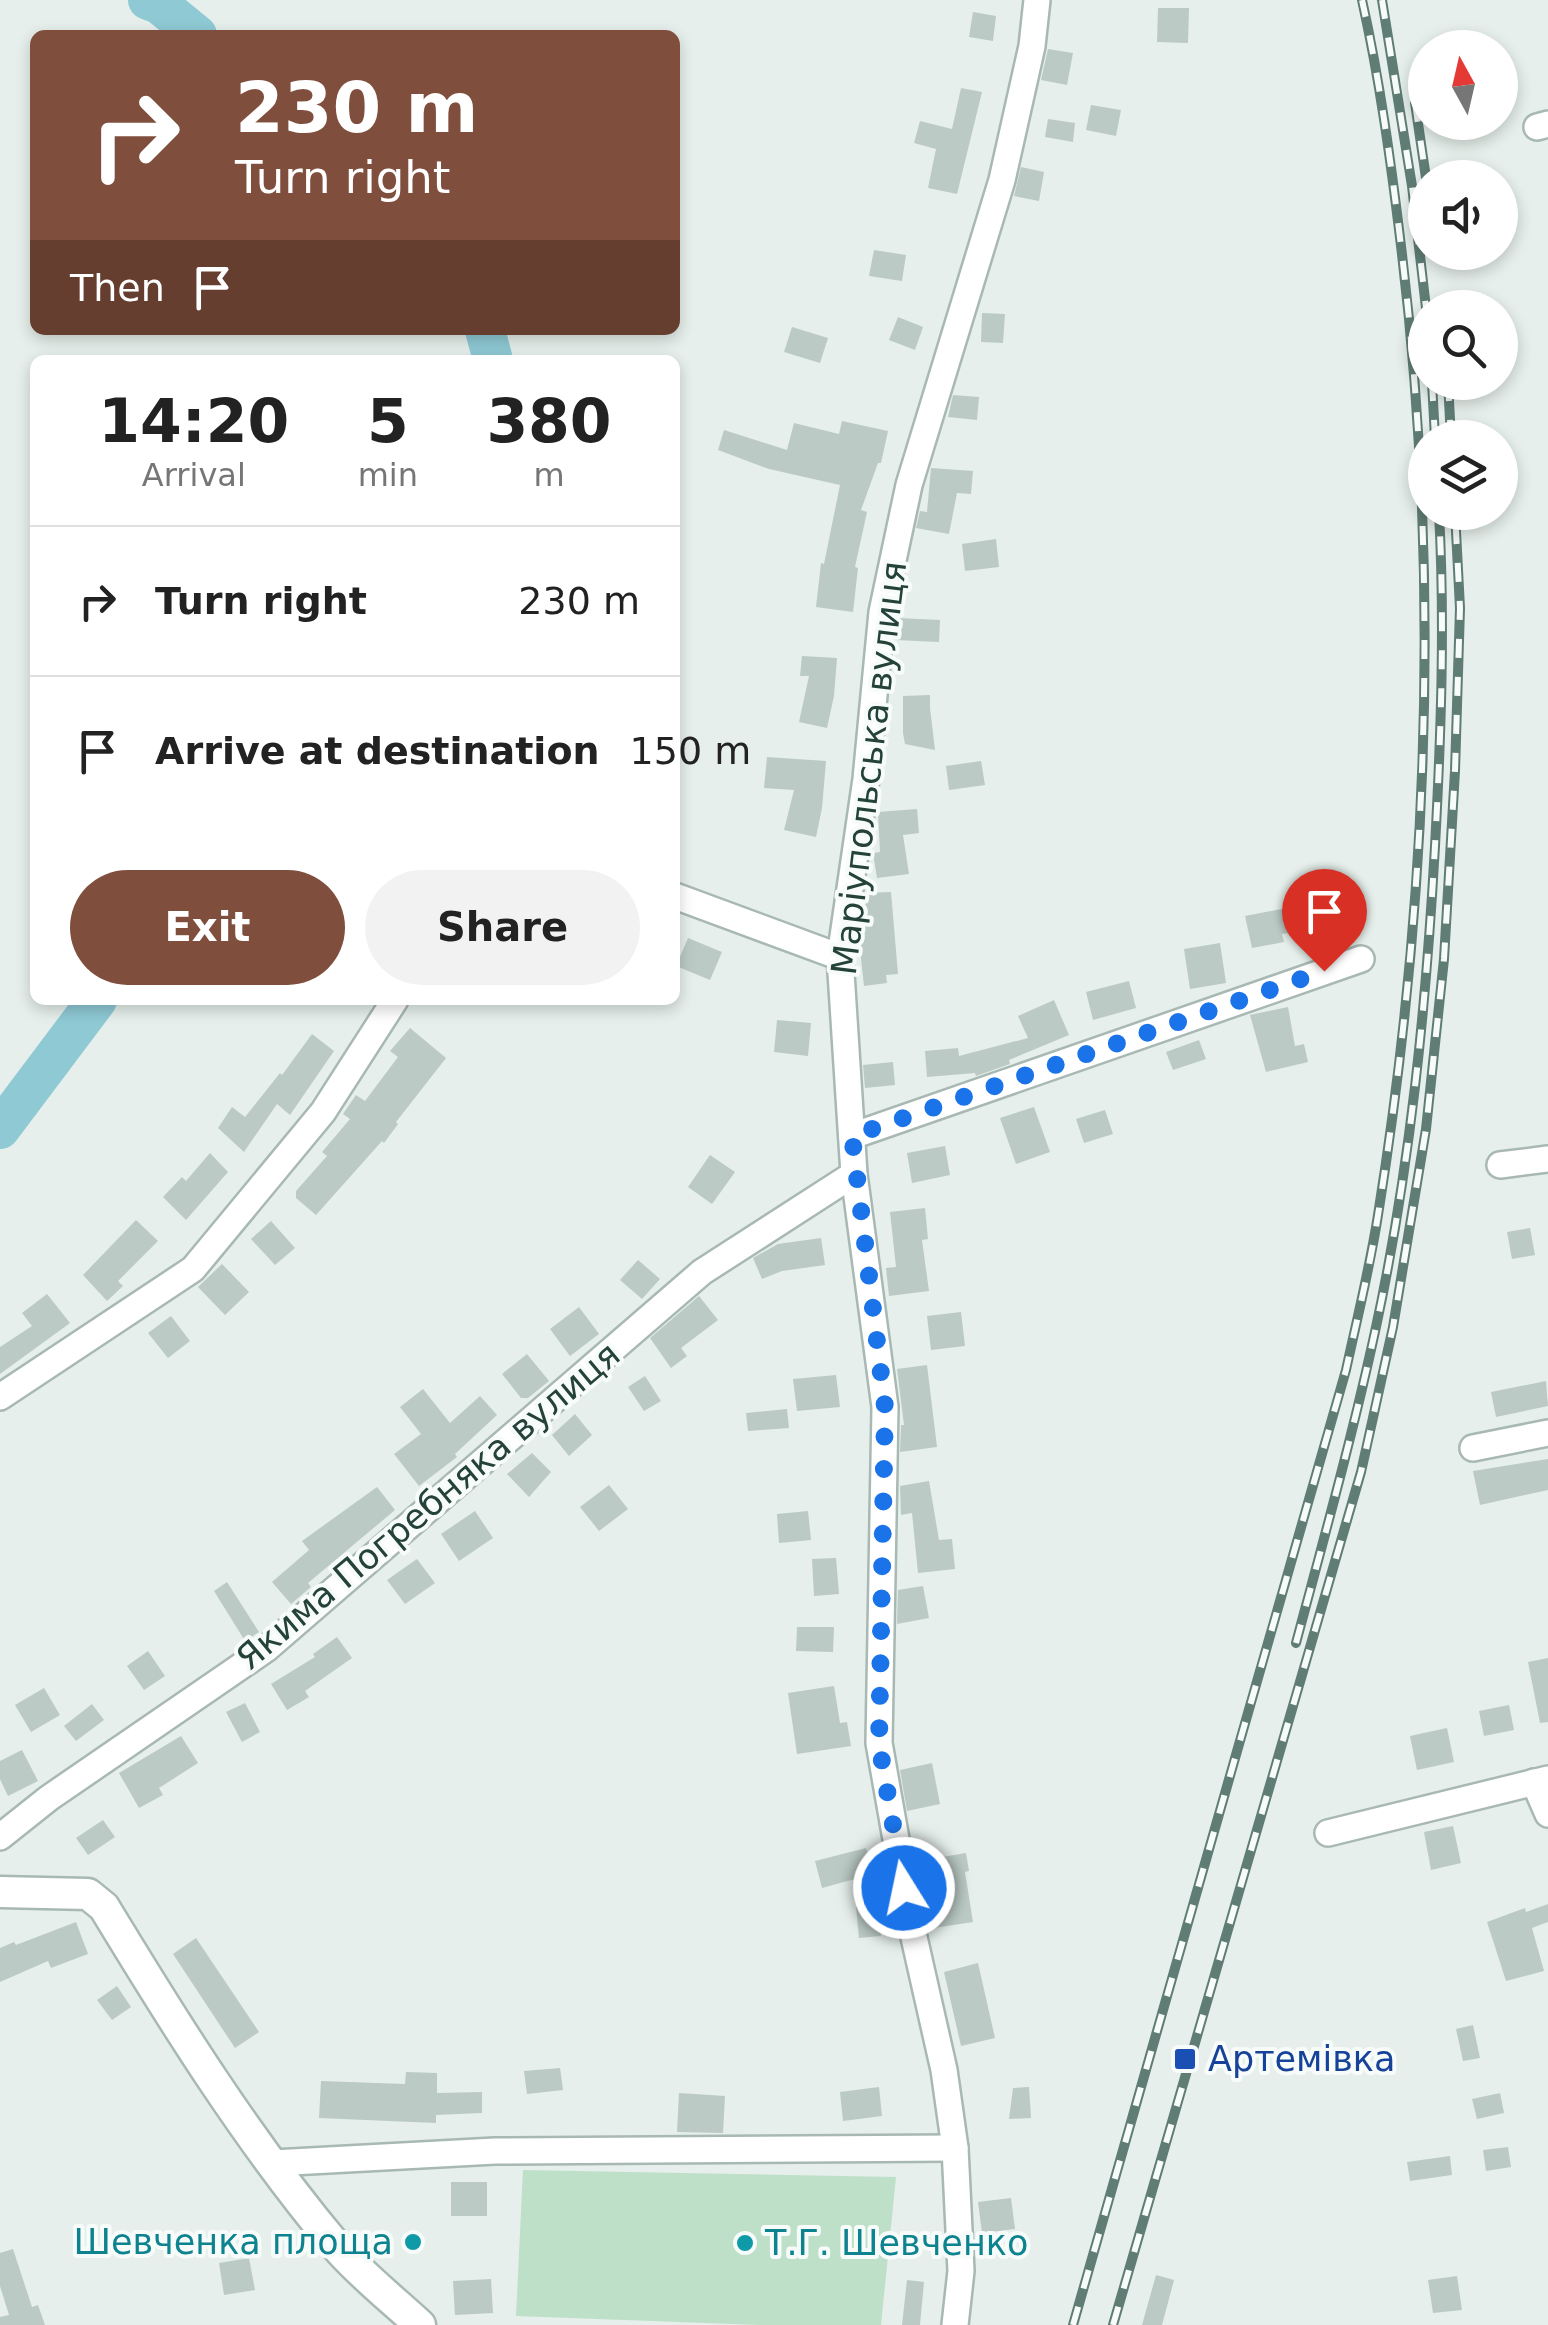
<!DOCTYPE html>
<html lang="en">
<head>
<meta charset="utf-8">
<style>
	:root { --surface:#fff; --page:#f2f2f2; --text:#222; --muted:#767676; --line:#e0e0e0; --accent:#804e3d }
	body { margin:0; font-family:"DejaVu Sans",sans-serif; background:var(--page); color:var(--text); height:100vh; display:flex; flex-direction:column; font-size:38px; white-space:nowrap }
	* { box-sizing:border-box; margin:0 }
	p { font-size:32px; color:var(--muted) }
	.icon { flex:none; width:55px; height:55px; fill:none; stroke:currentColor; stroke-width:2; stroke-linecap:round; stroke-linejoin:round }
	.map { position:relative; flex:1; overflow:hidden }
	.details { position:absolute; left:30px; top:355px; width:650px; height:650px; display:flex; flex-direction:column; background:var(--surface); border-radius:15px; box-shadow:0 5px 15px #0003 }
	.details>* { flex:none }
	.guide { position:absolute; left:30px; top:30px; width:650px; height:305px; border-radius:15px; box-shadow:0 5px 15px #0003; background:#804e3d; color:#fff; overflow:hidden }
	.needle { width:65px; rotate:352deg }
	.tools { position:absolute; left:1408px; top:30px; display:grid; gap:20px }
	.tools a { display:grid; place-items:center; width:110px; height:110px; border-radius:50%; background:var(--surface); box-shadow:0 5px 15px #0003; font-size:50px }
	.pin { position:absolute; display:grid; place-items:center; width:85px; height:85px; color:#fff; margin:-102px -42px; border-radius:50% 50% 50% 0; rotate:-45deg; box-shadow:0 0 10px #0007 }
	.pin .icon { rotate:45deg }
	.me { position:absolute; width:110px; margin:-55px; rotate:350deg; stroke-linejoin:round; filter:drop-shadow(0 0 8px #0008) }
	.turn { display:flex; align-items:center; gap:35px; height:210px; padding:0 40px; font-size:45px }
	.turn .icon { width:130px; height:130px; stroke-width:2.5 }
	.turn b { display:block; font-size:70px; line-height:85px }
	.then { display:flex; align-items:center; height:95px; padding:0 40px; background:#0003; gap:20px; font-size:38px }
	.eta { display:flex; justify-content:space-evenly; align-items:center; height:170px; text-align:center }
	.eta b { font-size:60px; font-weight:700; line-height:70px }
	.button { display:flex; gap:20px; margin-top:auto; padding:20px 40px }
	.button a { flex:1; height:115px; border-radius:60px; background:var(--accent); color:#fff; font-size:40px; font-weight:700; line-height:115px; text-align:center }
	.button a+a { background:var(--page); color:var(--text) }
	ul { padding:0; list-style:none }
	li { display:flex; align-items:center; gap:30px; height:150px; padding:0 40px; border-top:2px solid var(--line) }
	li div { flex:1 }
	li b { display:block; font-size:38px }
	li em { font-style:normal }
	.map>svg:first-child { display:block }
	.green { fill:#bfe0c8 }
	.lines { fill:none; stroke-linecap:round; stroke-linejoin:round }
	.river { stroke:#8ec9d4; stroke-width:40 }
	.building { fill:#bbcac4 }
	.minor-casing { stroke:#a8b8b2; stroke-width:30 }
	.tertiary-casing { stroke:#a8b8b2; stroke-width:35 }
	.minor { stroke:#fff; stroke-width:25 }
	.tertiary { stroke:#fff; stroke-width:30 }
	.rail-casing { stroke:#5f7d75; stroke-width:10 }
	.rail { stroke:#f7fbf9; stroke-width:6; stroke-dasharray:19; stroke-linecap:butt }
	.route { stroke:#1a73e8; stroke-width:18; stroke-dasharray:0 32.4 }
	.transit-dot { fill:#1a4fb4; stroke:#f7fbf9; stroke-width:4 }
	.culture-dot { fill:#0f9aa8; stroke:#f7fbf9; stroke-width:4 }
	.labels { text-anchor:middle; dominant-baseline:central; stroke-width:8; stroke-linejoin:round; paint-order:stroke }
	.street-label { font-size:35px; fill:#24423a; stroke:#f7fbf9 }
	.transit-label { font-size:35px; fill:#164399; stroke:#f7fbf9; text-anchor:start }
	.culture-label { font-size:35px; fill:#0d838f; stroke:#f7fbf9; text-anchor:end }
</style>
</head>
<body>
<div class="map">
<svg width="1548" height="2325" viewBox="0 0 1548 2325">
	<rect width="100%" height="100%" fill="#e6efeb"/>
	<path class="green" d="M 523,2170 L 896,2177 L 881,2325 L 759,2325 L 516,2316 Z"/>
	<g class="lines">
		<g class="river">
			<path d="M 148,0 L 159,4 L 197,35"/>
			<path d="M 485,330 L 493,360"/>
			<path d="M 0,1129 L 97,1000"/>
		</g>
	</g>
	<g class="building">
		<path d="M 1158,8 L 1189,8 L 1188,43 L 1157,42 Z"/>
		<path d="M 973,12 L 996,16 L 993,41 L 969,37 Z"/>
		<path d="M 1048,49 L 1073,53 L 1067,85 L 1041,80 Z"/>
		<path d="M 961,88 L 982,92 L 957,194 L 928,188 L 936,149 L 914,143 L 920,121 L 952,129 Z"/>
		<path d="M 1091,105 L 1121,110 L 1116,136 L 1086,130 Z"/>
		<path d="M 1048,119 L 1075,123 L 1073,142 L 1045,137 Z"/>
		<path d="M 1021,167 L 1044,172 L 1039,201 L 1014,196 Z"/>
		<path d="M 874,250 L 906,255 L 902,281 L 869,276 Z"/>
		<path d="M 982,313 L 1005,314 L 1003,343 L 981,342 Z"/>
		<path d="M 898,317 L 923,327 L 915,350 L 889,340 Z"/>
		<path d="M 792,327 L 828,338 L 820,363 L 784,352 Z"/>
		<path d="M 953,395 L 979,397 L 977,420 L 948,417 Z"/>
		<path d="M 842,421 L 888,431 L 881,463 L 878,463 L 861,510 L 867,512 L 855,567 L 858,568 L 853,612 L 816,607 L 821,563 L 824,564 L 840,485 L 769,469 L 718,450 L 724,430 L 787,450 L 794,423 L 839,434 Z"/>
		<path d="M 931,468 L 973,471 L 971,494 L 957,493 L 949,534 L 916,528 L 920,511 L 927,512 Z"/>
		<path d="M 996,539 L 999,567 L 965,571 L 962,544 Z"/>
		<path d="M 898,618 L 940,620 L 939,642 L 896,640 Z"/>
		<path d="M 802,656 L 837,658 L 834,696 L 827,728 L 799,722 L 809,676 L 800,676 Z"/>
		<path d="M 930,695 L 930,708 L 935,750 L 905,744 L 903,733 L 903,696 Z"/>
		<path d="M 767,757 L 826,761 L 822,808 L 816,837 L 784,830 L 794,790 L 764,788 Z"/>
		<path d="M 981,761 L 985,785 L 949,790 L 946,766 Z"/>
		<path d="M 917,809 L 919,833 L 903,835 L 909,874 L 877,878 L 873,853 L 880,852 L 878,812 Z"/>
		<path d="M 891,892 L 898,974 L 886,975 L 887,983 L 864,986 L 859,940 L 863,939 L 866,893 Z"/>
		<path d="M 1323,901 L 1327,928 L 1282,934 L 1284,942 L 1252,948 L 1245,916 Z"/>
		<path d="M 688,938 L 722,952 L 710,980 L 676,966 Z"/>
		<path d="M 1220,943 L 1226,983 L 1190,989 L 1184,949 Z"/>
		<path d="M 1129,981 L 1136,1008 L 1093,1020 L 1086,992 Z"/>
		<path d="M 1054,1000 L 1069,1035 L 1009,1060 L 1010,1064 L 976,1076 L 975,1073 L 927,1077 L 925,1051 L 958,1048 L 959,1056 L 1028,1038 L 1018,1016 Z"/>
		<path d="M 1288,1007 L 1295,1046 L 1304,1044 L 1308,1062 L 1266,1072 L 1250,1015 Z"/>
		<path d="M 777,1020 L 811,1023 L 808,1056 L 774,1052 Z"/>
		<path d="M 410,1028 L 446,1058 L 396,1122 L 398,1124 L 384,1143 L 382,1141 L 316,1215 L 296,1198 L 296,1191 L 327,1156 L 322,1152 L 350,1119 L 343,1114 L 356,1095 L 365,1101 L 398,1057 L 390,1051 Z"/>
		<path d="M 312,1034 L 334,1051 L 290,1115 L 277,1104 L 244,1152 L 218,1128 L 232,1107 L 245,1117 L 280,1073 L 282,1075 Z"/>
		<path d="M 1199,1040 L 1206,1059 L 1173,1070 L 1166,1052 Z"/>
		<path d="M 893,1062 L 895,1085 L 865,1088 L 863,1065 Z"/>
		<path d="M 1034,1107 L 1050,1152 L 1016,1164 L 1000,1118 Z"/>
		<path d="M 1105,1110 L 1113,1134 L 1084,1143 L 1076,1119 Z"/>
		<path d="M 945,1146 L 950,1175 L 912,1183 L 907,1153 Z"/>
		<path d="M 210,1153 L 228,1172 L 186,1220 L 163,1197 L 182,1177 L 186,1181 Z"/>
		<path d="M 710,1155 L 735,1172 L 712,1204 L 688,1187 Z"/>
		<path d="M 925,1208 L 928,1239 L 922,1240 L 929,1291 L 889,1296 L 886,1268 L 896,1267 L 890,1212 Z"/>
		<path d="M 136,1220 L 158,1241 L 118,1281 L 123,1286 L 107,1301 L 83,1275 Z"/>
		<path d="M 271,1221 L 295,1248 L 275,1265 L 251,1239 Z"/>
		<path d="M 1530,1228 L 1535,1255 L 1512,1259 L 1507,1232 Z"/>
		<path d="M 821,1238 L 825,1265 L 782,1271 L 762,1279 L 753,1258 L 778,1244 Z"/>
		<path d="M 638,1260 L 660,1279 L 642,1299 L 620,1280 Z"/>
		<path d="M 222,1264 L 249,1292 L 225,1315 L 198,1287 Z"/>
		<path d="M 47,1294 L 70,1323 L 0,1374 L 0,1347 L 32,1326 L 22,1313 Z"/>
		<path d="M 699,1296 L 718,1320 L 681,1348 L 687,1356 L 671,1368 L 650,1338 Z"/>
		<path d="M 579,1307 L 599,1334 L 570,1356 L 550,1329 Z"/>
		<path d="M 961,1312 L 965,1346 L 931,1350 L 927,1316 Z"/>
		<path d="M 171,1316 L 190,1341 L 168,1358 L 148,1333 Z"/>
		<path d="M 527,1354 L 549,1381 L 528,1398 L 521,1398 L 502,1374 Z"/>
		<path d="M 927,1365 L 937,1447 L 900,1452 L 901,1425 L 904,1425 L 897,1369 Z"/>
		<path d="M 836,1375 L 840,1407 L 797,1411 L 793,1379 Z"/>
		<path d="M 645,1376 L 661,1401 L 644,1411 L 628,1387 Z"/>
		<path d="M 1546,1381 L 1548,1406 L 1496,1417 L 1491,1392 Z"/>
		<path d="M 423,1389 L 450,1423 L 480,1396 L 497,1415 L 455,1454 L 457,1457 L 419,1486 L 394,1454 L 421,1434 L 400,1407 Z"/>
		<path d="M 787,1409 L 789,1428 L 748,1431 L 746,1413 Z"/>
		<path d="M 575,1414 L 592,1435 L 569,1456 L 552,1435 Z"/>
		<path d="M 532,1453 L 551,1472 L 529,1497 L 507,1474 Z"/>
		<path d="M 1548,1459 L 1548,1490 L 1480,1505 L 1473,1471 Z"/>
		<path d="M 929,1481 L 939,1540 L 952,1539 L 955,1569 L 918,1573 L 912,1513 L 901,1515 L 900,1486 Z"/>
		<path d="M 609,1485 L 628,1509 L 599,1531 L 580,1507 Z"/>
		<path d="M 377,1487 L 395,1510 L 308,1583 L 311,1587 L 291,1604 L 272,1582 L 309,1550 L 302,1541 Z"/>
		<path d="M 475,1511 L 493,1538 L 459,1561 L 441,1534 Z"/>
		<path d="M 808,1511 L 811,1540 L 779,1543 L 777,1514 Z"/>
		<path d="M 836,1558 L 839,1594 L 814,1596 L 812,1559 Z"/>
		<path d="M 417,1559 L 435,1583 L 405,1604 L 387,1580 Z"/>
		<path d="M 227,1582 L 259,1632 L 245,1641 L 214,1591 Z"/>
		<path d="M 923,1586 L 929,1618 L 897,1624 L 898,1590 Z"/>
		<path d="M 797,1627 L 834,1627 L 833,1652 L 796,1651 Z"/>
		<path d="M 337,1637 L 352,1658 L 305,1691 L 309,1697 L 287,1710 L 271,1684 L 315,1657 L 313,1654 Z"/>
		<path d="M 148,1651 L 165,1676 L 144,1690 L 127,1666 Z"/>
		<path d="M 1548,1658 L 1548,1722 L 1540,1723 L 1528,1662 Z"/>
		<path d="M 834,1686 L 840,1723 L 847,1722 L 851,1746 L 797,1754 L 788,1693 Z"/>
		<path d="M 44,1688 L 60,1715 L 31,1732 L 15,1705 Z"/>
		<path d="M 245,1703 L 260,1732 L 242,1742 L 226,1712 Z"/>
		<path d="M 92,1704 L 104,1720 L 76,1741 L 64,1726 Z"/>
		<path d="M 1509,1705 L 1514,1730 L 1484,1736 L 1479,1711 Z"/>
		<path d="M 1447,1728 L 1454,1762 L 1417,1770 L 1410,1736 Z"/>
		<path d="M 181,1736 L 198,1763 L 159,1788 L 163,1795 L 139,1808 L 119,1773 Z"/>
		<path d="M 22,1750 L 38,1781 L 8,1796 L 0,1779 L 0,1761 Z"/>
		<path d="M 932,1763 L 940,1804 L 907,1811 L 900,1770 Z"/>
		<path d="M 103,1820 L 115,1837 L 88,1855 L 76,1838 Z"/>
		<path d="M 1453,1826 L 1461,1863 L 1431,1870 L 1424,1832 Z"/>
		<path d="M 866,1848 L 873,1874 L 822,1888 L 815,1861 Z"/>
		<path d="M 966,1853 L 969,1871 L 965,1872 L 973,1922 L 934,1928 L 925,1860 Z"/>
		<path d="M 1548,1904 L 1548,1922 L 1532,1928 L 1544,1971 L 1506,1981 L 1487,1922 L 1525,1908 L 1526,1912 Z"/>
		<path d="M 878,1905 L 881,1936 L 859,1938 L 856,1907 Z"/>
		<path d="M 76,1922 L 88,1954 L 51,1968 L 48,1961 L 0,1982 L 0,1948 L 14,1942 L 16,1945 Z"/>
		<path d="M 196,1938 L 259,2032 L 235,2048 L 173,1954 Z"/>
		<path d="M 978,1963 L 995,2038 L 961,2046 L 944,1972 Z"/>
		<path d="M 117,1986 L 131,2007 L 112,2020 L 97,2000 Z"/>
		<path d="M 1473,2025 L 1480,2058 L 1463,2061 L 1456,2029 Z"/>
		<path d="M 560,2068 L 563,2090 L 527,2094 L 524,2071 Z"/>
		<path d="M 406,2072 L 437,2073 L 437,2093 L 482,2092 L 482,2113 L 436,2115 L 436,2123 L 319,2118 L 321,2081 L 405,2084 Z"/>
		<path d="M 879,2087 L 882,2116 L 843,2121 L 840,2092 Z"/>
		<path d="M 1029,2087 L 1031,2118 L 1009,2119 L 1013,2088 Z"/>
		<path d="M 679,2093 L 725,2096 L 723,2133 L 677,2132 Z"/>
		<path d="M 1500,2093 L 1504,2113 L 1477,2119 L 1472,2099 Z"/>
		<path d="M 1508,2147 L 1511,2167 L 1486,2171 L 1483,2150 Z"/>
		<path d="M 1450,2156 L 1452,2175 L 1410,2181 L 1407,2162 Z"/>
		<rect x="451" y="2182" width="36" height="34"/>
		<path d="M 1011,2198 L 1015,2229 L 982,2233 L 978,2202 Z"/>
		<path d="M 13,2249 L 32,2307 L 38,2305 L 45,2325 L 0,2325 L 0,2317 L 9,2315 L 0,2286 L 0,2253 Z"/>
		<path d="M 249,2258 L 255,2290 L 224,2295 L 219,2263 Z"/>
		<path d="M 1156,2275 L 1174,2280 L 1162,2325 L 1142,2325 Z"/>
		<path d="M 1457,2276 L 1462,2310 L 1433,2313 L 1428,2280 Z"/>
		<path d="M 491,2279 L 493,2313 L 455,2315 L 453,2281 Z"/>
		<path d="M 907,2280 L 924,2282 L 920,2325 L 902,2325 Z"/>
	</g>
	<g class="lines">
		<g class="minor-casing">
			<g id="minor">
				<path d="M 1537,127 L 1548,124"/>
				<path d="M 675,896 L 840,957"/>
				<path d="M 852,1136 L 1361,959"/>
				<path d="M 1500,1165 L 1548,1159"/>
				<path d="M 0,1397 L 193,1269 L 323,1112 L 395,1000"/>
				<path d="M 1473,1448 L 1548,1433"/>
				<path d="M 1534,1782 L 1548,1814"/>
				<path d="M 1328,1833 L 1548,1779"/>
				<path d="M 0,1837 L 49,1798 L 266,1649 L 702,1272 L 854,1174"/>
				<path d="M 273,2163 L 495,2151 L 955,2148"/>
				<path d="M 955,2325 L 961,2271 L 955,2148 L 944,2070 L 911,1924 L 879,1743 L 885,1407 L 854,1174 L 840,957 L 866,779 L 882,612 L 909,485 L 1002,180 L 1032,46 L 1037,0"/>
			</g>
		</g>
		<g class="tertiary-casing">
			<path id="tertiary" d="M 0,1892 L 88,1894 L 104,1907 C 175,2024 248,2141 337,2247 C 361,2275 393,2300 420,2325"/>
		</g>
		<use href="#minor" class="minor"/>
		<use href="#tertiary" class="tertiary"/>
		<g class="rail-casing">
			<g id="rail">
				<path d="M 1382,0 L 1412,186 L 1426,308"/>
				<path d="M 1415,103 L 1426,178"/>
				<path d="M 1432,382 L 1435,438"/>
				<path d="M 1448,382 L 1451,438"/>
				<path d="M 1296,1643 C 1324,1538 1353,1434 1376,1327 C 1410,1169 1426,1007 1435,846 C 1441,735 1445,624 1439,512"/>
				<path d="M 1073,2325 L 1346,1370 C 1357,1319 1370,1267 1378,1215 C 1429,895 1440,567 1401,246 C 1391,163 1380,81 1362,0"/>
				<path d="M 1113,2325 L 1361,1472 L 1393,1327 L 1426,1129 L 1444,959 L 1455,771 L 1460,608 L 1455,512"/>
			</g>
		</g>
		<use href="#rail" class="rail"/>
	</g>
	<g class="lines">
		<path class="route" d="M 904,1888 L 879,1744 L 885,1407 L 852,1136 L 1324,971"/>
	</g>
	<rect class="transit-dot" x="1173" y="2047" width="24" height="24" rx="5"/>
	<g class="culture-dot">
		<circle cx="413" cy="2242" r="10"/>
		<circle cx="745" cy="2243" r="10"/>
	</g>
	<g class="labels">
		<g class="street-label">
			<text transform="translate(869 768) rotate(-83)">Маріупольська вулиця</text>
			<text transform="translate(428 1506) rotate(-40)">Якима Погребняка вулиця</text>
		</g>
		<g class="transit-label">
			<text x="1208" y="2059">Артемівка</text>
		</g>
		<g class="culture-label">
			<text x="393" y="2242">Шевченка площа</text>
			<text x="765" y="2243" text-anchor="start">Т.Г. Шевченко</text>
		</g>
	</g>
</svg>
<div class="tools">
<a><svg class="needle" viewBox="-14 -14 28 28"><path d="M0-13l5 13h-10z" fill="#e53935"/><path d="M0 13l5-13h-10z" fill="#767676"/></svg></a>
<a><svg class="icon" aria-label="sound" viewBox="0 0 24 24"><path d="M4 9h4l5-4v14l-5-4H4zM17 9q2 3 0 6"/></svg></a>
<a><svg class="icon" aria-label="search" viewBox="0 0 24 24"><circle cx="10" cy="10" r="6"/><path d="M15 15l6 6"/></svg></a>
<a><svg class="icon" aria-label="layers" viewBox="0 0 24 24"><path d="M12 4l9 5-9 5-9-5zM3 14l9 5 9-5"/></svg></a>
</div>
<div class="pin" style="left:1324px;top:971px;background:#d93025"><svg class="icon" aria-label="arrive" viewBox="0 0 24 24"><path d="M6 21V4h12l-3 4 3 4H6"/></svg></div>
<svg class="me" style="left:904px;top:1888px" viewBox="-20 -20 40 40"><circle r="17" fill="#1a73e8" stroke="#fff" stroke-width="3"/><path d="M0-11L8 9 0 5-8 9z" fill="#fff"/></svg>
<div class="guide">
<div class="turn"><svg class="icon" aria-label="right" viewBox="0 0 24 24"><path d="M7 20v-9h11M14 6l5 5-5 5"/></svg><div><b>230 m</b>Turn right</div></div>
<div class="then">Then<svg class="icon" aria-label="arrive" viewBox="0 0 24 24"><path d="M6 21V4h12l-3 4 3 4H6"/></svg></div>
</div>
<section class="details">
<div class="eta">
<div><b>14:20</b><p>Arrival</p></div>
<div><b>5</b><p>min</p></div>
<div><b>380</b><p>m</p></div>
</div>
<ul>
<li><svg class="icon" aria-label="right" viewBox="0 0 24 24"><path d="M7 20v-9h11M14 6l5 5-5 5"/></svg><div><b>Turn right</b></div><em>230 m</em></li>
<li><svg class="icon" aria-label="arrive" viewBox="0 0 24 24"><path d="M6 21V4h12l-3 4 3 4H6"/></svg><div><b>Arrive at destination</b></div><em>150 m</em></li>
</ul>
<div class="button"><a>Exit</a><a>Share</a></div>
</section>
</div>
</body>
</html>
